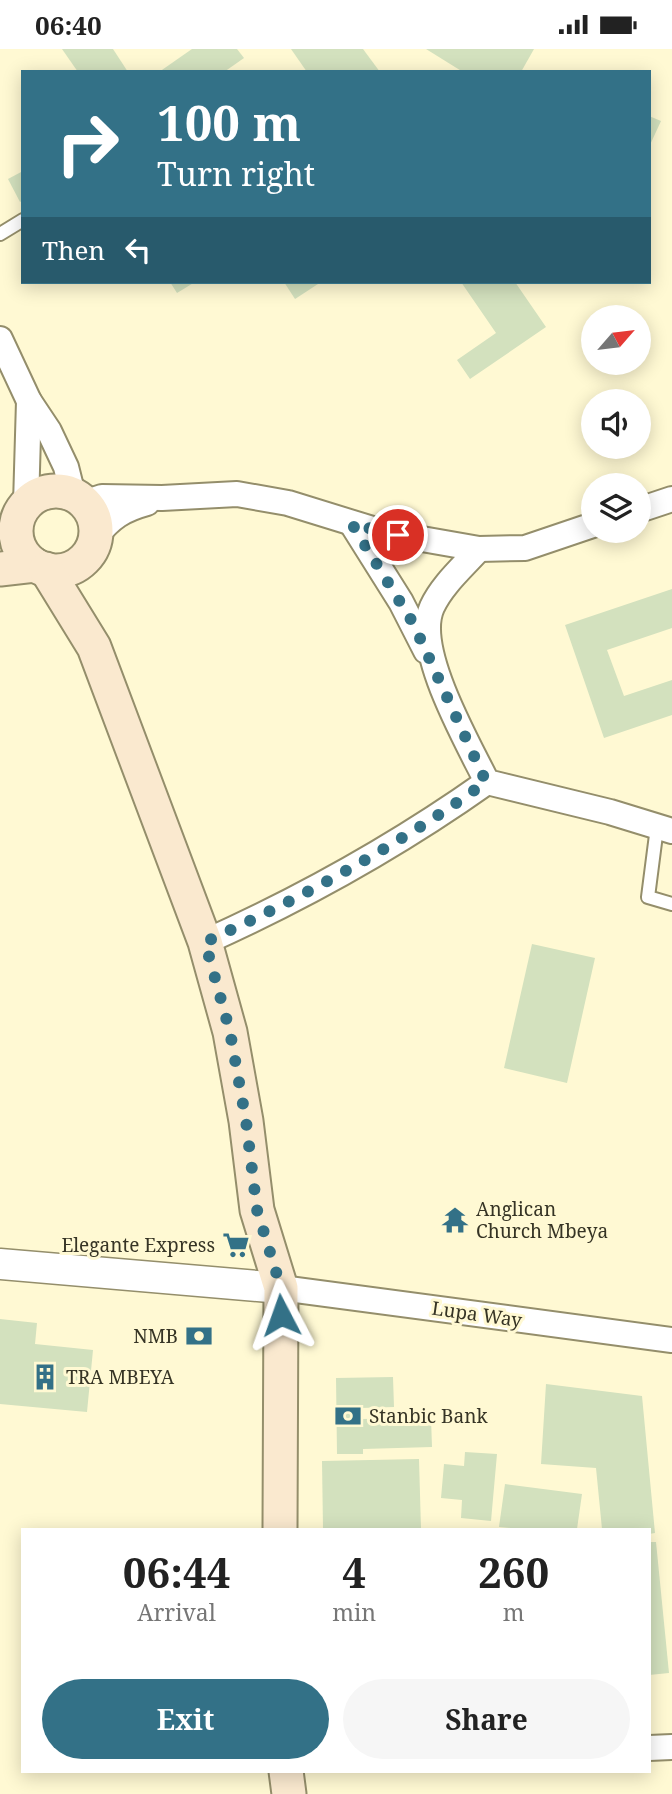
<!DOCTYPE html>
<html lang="en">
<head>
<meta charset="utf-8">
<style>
	:root { --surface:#fff; --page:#f6f6f6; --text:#222; --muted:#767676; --accent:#337187 }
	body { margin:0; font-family:"Noto Serif",serif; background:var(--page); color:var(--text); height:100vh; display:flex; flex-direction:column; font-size:26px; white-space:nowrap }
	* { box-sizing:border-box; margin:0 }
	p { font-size:23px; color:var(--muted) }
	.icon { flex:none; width:38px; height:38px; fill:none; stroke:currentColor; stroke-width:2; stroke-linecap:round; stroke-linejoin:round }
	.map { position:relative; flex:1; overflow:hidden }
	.drawer { position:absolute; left:21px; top:1479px; width:630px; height:245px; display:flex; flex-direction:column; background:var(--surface); border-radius:0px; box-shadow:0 4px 18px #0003 }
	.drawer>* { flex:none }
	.banner { position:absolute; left:21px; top:21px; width:630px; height:214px; border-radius:0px; box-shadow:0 4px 18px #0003; background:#337187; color:#fff; overflow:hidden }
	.needle { width:46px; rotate:62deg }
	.controls { position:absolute; left:581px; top:256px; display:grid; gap:14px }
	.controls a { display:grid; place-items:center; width:70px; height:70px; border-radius:50%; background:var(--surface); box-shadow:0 4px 18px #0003; font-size:35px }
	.pin { position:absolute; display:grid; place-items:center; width:60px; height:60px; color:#fff; margin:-30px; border:4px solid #fff; border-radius:50%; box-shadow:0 2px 7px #0007 }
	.me { position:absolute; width:77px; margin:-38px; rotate:356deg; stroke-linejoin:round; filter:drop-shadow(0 0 5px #0008) }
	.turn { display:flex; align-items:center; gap:24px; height:147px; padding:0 21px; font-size:32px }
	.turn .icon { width:91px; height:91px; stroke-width:2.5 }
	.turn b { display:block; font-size:49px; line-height:60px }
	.then { display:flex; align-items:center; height:66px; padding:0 21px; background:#0003; gap:14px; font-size:26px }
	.eta { display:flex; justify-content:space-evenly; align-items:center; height:119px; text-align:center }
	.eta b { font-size:42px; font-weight:700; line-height:49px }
	.primary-button { display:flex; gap:14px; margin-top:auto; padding:14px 21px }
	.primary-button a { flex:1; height:80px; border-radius:42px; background:var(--accent); color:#fff; font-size:28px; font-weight:700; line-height:80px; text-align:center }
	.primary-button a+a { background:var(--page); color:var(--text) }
	.status { display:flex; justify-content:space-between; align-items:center; height:49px; padding:0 35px; background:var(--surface); direction:ltr }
	.status svg { height:19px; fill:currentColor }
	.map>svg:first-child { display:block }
	.building { fill:#d3e1be }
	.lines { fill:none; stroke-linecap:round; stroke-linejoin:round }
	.service-casing { stroke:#948e6b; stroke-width:16 }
	.minor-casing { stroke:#948e6b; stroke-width:28 }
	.tertiary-casing { stroke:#948e6b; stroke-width:33 }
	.secondary-casing { stroke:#948e6b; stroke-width:37 }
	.service { stroke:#fff; stroke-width:12 }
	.minor { stroke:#fff; stroke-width:24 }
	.tertiary { stroke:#fff; stroke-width:30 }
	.secondary { stroke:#fae9cf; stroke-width:33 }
	.route { stroke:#337187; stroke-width:12; stroke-dasharray:0 21.6 }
	.labels { text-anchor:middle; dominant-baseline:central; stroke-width:6; stroke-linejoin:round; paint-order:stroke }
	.poi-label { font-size:19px; fill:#363425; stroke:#fff9d3; text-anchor:start }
	.street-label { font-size:19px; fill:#363425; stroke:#fff9d3 }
</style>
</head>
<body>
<div class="status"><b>06:40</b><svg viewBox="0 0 49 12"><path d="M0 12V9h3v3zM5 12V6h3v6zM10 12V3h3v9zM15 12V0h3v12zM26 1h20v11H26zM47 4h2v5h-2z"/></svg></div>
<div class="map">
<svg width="672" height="1745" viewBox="0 0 672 1745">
	<rect width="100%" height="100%" fill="#fff9d3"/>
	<g class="building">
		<path d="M 62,0 L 113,0 L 128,23 L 78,23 Z"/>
		<path d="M 192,0 L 237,0 L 244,9 L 224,23 L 159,23 Z"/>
		<path d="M 291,0 L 363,0 L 380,23 L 307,23 Z"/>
		<path d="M 426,0 L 534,0 L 521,23 L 463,23 Z"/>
		<path d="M 649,67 L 661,72 L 649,98 Z"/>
		<path d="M 23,122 L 23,151 L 20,153 L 8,130 Z"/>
		<path d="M 170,233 L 195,233 L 177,244 Z"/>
		<path d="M 284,233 L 317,233 L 318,235 L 295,250 Z"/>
		<path d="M 461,233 L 515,233 L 546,278 L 470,330 L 457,311 L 496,284 Z"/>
		<path d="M 672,540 L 672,579 L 607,601 L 624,647 L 672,631 L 672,666 L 604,689 L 565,576 Z"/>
		<path d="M 532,895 L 595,909 L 567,1034 L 504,1019 Z"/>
		<path d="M 0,1270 L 37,1274 L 35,1295 L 93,1301 L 87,1363 L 0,1355 Z"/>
		<path d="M 393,1328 L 394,1358 L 360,1359 L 360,1370 L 431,1369 L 432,1398 L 363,1400 L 363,1405 L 337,1405 L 336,1329 Z"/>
		<path d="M 546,1335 L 642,1347 L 655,1484 L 649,1485 L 649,1480 L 602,1480 L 596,1419 L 541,1415 Z"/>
		<path d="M 465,1403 L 497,1405 L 491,1472 L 461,1469 L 462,1451 L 441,1449 L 444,1415 L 464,1417 Z"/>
		<path d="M 419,1410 L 421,1480 L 323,1480 L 322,1412 Z"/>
		<path d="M 505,1435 L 582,1445 L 577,1480 L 521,1480 L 499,1478 Z"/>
		<path d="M 649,1493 L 656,1493 L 669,1624 L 649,1626 Z"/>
	</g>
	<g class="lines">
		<g class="service-casing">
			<g id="service">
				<path d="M 0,185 L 23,171"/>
				<path d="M 657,778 L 648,848 L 672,855"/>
			</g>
		</g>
		<g class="minor-casing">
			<g id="minor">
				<path d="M 0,290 L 29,352 L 49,382 L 66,418 L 73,446"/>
				<path d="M 84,454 L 102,448 L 162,449 L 237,445 L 288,454 L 382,483 L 479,500 L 525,499 L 593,476"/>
				<path d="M 26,455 L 29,352"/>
				<path d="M 639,461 L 672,450"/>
				<path d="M 352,475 L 401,553 L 426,602"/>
				<path d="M 95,488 C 112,468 122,461 147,454"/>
				<path d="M 479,500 C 463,518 442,536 432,558 C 413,600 468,694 487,733 L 610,763 L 672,782"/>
				<path d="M 205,893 C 303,849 398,796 487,733"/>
				<path d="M 281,1239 L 672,1291"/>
				<path d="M 649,1699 L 672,1698"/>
			</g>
		</g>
		<g class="tertiary-casing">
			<path id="tertiary" d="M 0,1215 L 281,1239"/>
		</g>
		<g class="secondary-casing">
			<g id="secondary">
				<circle cx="56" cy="482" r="40"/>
				<path d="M 0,520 L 35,516"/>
				<path d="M 46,520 L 94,598 L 205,893 L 230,983 L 246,1072 L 257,1161 L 281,1239 L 280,1480"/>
				<path d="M 286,1722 L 289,1745"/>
			</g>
		</g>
		<use href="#service" class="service"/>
		<use href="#minor" class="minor"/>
		<use href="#tertiary" class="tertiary"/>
		<use href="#secondary" class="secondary"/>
	</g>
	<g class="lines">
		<path class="route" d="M 281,1266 L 281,1239 L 257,1161 L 246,1072 L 230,983 L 205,893 C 303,848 399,796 486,733 L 413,574 L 352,475 L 398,486"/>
	</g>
	<defs>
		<g id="temple-bare" transform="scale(2.1)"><path d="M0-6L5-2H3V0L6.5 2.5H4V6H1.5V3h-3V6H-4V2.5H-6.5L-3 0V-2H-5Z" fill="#337187" stroke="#fff9d3" stroke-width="2.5" paint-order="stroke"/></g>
		<g id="supermarket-bare" transform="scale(2.1)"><path d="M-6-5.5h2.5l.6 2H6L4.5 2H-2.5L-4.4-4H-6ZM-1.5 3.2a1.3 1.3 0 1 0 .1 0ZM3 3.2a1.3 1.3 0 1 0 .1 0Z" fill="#337187" stroke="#fff9d3" stroke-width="2.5" paint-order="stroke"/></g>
		<g id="bank-bare" transform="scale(2.1)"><path d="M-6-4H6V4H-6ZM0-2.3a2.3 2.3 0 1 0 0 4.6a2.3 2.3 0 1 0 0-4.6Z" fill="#337187" stroke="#fff9d3" stroke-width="2.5" paint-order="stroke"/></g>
		<g id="building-bare" transform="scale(2.1)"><path d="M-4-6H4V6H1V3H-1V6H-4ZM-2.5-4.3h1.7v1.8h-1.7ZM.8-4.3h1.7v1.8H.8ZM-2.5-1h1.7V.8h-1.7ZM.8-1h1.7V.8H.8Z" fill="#337187" stroke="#fff9d3" stroke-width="2.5" paint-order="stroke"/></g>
	</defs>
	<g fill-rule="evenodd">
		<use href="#temple-bare" x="455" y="1171"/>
		<use href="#supermarket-bare" x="236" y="1196"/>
		<use href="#bank-bare" x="199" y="1287"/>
		<use href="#building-bare" x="45" y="1328"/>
		<use href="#bank-bare" x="348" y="1367"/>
	</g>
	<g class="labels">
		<g class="poi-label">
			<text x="476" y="1160">Anglican<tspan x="476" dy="22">Church Mbeya</tspan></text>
			<text x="215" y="1196" text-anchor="end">Elegante Express</text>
			<text x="178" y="1287" text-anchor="end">NMB</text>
			<text x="66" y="1328">TRA MBEYA</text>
			<text x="369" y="1367">Stanbic Bank</text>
		</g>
		<g class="street-label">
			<text transform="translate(477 1265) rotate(8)">Lupa Way</text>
		</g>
	</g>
</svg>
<div class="controls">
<a><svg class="needle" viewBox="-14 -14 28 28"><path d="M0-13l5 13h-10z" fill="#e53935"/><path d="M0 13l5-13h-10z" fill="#767676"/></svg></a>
<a><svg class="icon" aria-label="sound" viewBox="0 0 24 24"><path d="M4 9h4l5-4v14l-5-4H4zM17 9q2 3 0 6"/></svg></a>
<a><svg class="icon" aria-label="layers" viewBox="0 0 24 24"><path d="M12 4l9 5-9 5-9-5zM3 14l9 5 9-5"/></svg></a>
</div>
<div class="pin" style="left:398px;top:486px;background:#d93025"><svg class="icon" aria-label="arrive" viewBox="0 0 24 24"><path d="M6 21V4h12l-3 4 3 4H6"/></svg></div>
<svg class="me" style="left:281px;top:1266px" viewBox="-20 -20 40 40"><path d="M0-17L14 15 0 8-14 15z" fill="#337187" stroke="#fff" stroke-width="4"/></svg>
<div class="banner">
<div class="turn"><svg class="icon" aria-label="right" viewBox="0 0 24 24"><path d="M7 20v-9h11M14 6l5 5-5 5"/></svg><div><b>100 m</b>Turn right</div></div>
<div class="then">Then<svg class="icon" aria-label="left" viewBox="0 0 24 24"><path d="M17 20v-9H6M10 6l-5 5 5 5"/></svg></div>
</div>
<section class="drawer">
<div class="eta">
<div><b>06:44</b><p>Arrival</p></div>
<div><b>4</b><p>min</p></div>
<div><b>260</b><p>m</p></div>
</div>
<div class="primary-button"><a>Exit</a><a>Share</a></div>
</section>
</div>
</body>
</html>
